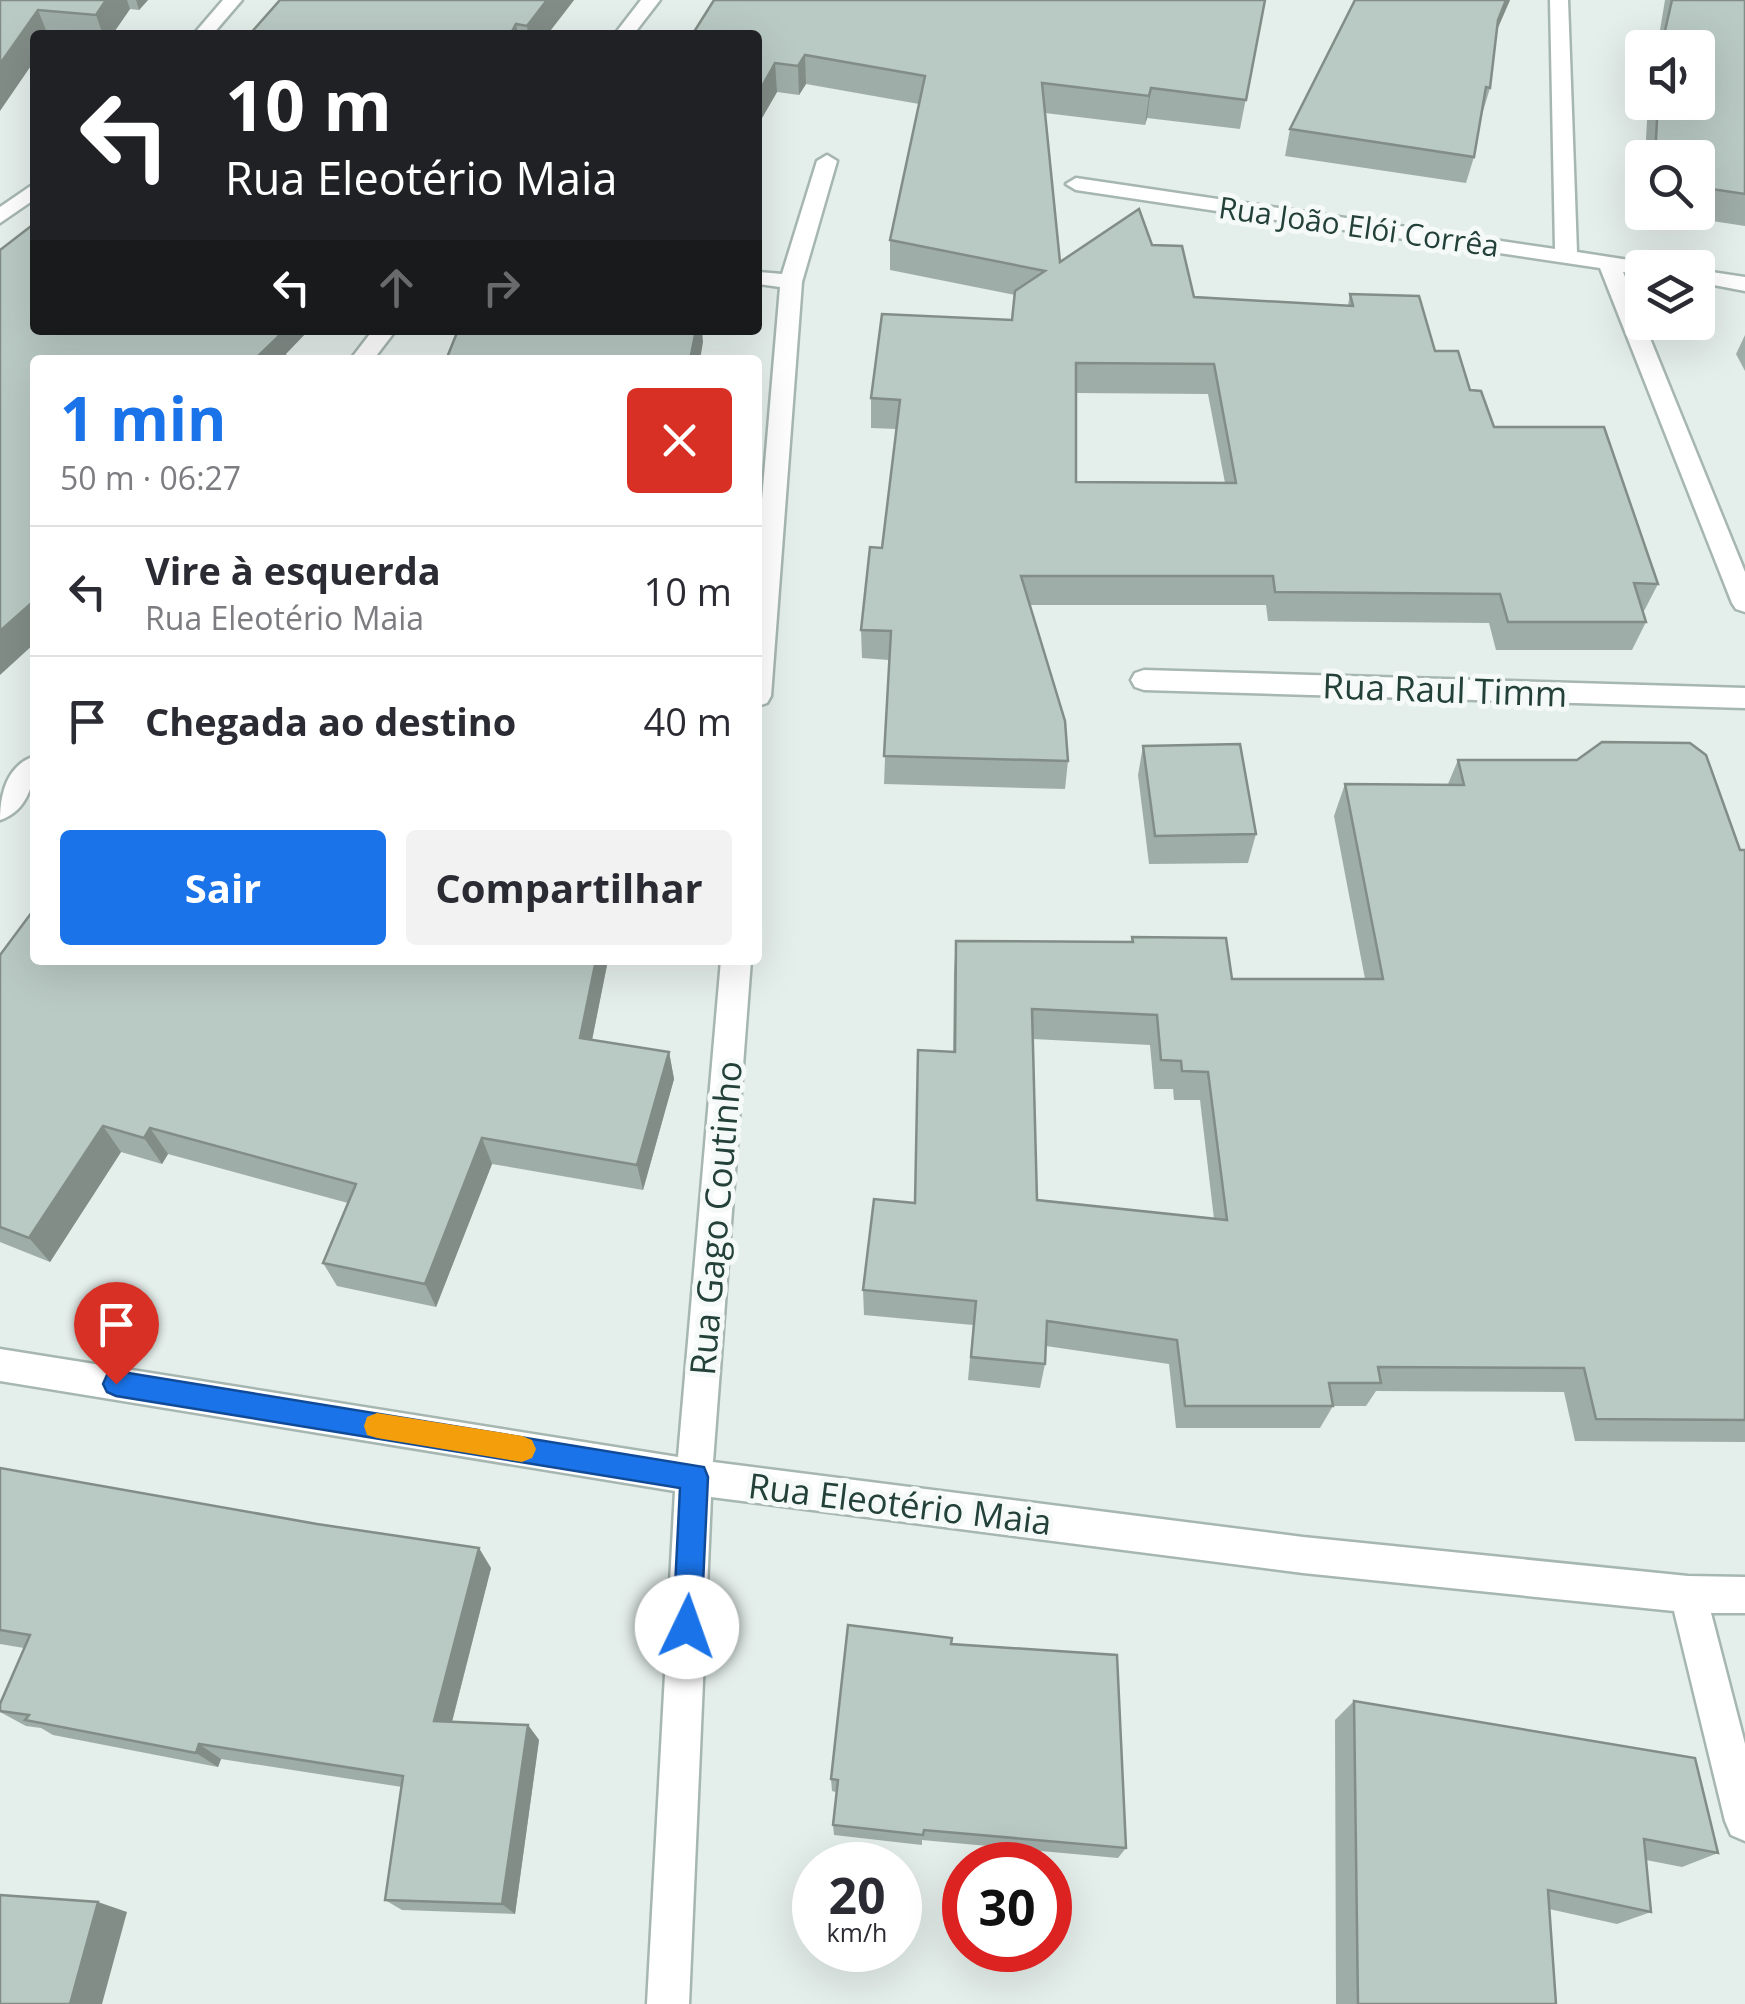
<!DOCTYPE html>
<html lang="pt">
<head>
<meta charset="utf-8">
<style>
	:root { --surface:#fff; --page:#f2f2f3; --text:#2b2b33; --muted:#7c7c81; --line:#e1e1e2; --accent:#1a73e8 }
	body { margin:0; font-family:"Open Sans",sans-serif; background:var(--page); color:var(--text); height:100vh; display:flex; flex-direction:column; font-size:38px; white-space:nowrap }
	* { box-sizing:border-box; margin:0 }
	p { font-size:32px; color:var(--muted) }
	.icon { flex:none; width:55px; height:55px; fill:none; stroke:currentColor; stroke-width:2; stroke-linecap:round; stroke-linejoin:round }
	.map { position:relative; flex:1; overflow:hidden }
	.details { position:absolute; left:30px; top:355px; width:732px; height:610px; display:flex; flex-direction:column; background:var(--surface); border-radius:10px; box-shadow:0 10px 40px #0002 }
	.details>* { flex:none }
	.banner { position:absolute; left:30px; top:30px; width:732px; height:305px; border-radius:10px; box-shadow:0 10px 40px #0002; background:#202124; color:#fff; overflow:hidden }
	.fabs { position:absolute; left:1625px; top:30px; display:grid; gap:20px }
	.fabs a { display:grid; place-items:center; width:90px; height:90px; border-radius:10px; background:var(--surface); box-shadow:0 10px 40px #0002; font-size:50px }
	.speed { position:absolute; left:792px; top:1842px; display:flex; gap:20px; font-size:50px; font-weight:700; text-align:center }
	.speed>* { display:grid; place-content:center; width:130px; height:130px; border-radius:50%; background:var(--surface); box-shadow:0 10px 40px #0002; line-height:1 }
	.speed small { font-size:25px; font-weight:400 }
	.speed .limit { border:15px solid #d22; background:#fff; color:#111 }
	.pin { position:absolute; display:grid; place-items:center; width:85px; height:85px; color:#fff; margin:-102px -42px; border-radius:50% 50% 50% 0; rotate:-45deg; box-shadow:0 0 10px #0007 }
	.pin .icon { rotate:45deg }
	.me { position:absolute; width:110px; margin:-55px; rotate:3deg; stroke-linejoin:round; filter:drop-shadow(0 0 8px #0008) }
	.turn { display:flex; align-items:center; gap:35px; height:210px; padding:0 30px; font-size:45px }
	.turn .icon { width:130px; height:130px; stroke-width:2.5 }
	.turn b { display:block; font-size:70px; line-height:85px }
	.lanes { display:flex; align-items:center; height:95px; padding:0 30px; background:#0003; justify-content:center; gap:50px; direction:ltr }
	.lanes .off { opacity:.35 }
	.round { display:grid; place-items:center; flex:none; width:105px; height:105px; border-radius:10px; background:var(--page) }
	.summary { display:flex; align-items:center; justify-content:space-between; height:170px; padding:0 30px }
	h1 { font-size:60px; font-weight:700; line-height:75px; color:var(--accent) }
	.action { display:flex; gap:20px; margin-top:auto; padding:20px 30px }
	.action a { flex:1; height:115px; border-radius:10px; background:var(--accent); color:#fff; font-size:40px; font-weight:700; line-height:115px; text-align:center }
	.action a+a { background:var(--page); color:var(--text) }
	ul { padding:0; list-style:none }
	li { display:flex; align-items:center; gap:30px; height:130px; padding:0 30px; border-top:2px solid var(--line) }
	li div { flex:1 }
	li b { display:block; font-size:38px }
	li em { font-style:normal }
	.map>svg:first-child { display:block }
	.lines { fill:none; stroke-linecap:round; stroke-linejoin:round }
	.minor-casing { stroke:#a6b6b1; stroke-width:5 }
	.minor { fill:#fff; fill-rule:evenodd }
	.wall { fill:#9fada8; fill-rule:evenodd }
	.shaded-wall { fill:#828d88 }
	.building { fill:#b9c9c3; stroke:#828d88; stroke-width:2.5; fill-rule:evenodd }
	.route { fill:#1a73e8; stroke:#114b97; stroke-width:2.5 }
	.slow { fill:#f59e0b }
	.labels { text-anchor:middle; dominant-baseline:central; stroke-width:10; stroke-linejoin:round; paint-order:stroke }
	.far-street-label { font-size:30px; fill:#234039; stroke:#f5faf8 }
	.street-label { font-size:35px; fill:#234039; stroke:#f5faf8 }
</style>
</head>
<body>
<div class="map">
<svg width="1745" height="2004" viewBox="0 0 1745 2004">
	<rect width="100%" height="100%" fill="#e4eeea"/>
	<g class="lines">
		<g class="minor-casing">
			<g id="minor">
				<path d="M 223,0 L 242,0 L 212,35 L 193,35 Z"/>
				<path d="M 641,0 L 660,0 L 633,35 L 614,35 Z"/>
				<path d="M 1550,0 L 1568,0 L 1577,252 L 1642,262 L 1652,268 L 1642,268 L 1642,274 L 1623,272 L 1745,572 L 1745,612 L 1736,609 L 1732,603 L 1600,268 L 1076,190 L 1066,184 L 1076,178 L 1555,249 Z"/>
				<path d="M 827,155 L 837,161 L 802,282 L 771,696 L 767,703 L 758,706 L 758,547 L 780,287 L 758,284 L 758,272 L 782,274 L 817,161 Z"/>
				<path d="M 35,183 L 35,199 L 0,223 L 0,207 Z"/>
				<path d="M 1698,270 L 1745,277 L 1745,291 L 1698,282 Z"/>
				<path d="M 373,330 L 396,330 L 373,360 L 350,360 Z"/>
				<path d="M 1144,670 L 1745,688 L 1745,708 L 1144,690 L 1135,687 L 1131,680 L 1135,673 Z"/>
				<path d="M 35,756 C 35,781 28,811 0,820 C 0,794 7,765 35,756 Z"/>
				<path d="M 721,960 L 751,960 L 713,1462 L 1303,1537 L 1688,1576 L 1745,1577 L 1745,1613 L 1711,1613 L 1745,1744 L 1745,1841 L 1731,1835 L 1725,1821 L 1674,1611 L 1303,1573 L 711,1497 L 689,2004 L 647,2004 L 675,1491 L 0,1381 L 0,1349 L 678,1457 Z"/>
			</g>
		</g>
		<use href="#minor" class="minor"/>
	</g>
	<g class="wall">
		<path d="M 0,0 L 148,0 L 139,10 L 130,9 L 112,35 L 35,35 Z"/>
		<path d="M 280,0 L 574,0 L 547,35 L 249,35 Z"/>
		<path d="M 1265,0 L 1240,129 L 1147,118 L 1145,125 L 1045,113 L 1060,262 L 1152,245 L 1194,297 L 1348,305 L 1350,294 L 1435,351 L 1470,390 L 1494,427 L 1658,584 L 1643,613 L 1646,622 L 1632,650 L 1496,650 L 1489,623 L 1268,621 L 1266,605 L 1029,605 L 1068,761 L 1065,789 L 884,784 L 889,660 L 862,658 L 861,630 L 882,548 L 896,429 L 871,428 L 871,398 L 1012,320 L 1015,295 L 890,270 L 890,240 L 919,104 L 806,84 L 799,95 L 777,92 L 762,118 L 758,117 L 758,35 ZM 1076,393 L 1208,394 L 1225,483 L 1076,482 Z"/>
		<path d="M 1510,0 L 1496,32 L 1490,88 L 1482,115 L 1481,114 L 1474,157 L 1466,183 L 1285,156 L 1290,129 Z"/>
		<path d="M 1665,0 L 1745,0 L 1745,226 L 1673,215 L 1673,212 L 1698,212 L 1698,158 L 1645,158 L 1648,102 L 1698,102 L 1698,48 L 1657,48 Z"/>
		<path d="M 1745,335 L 1745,371 L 1736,354 Z"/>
		<path d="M 1143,746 L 1256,834 L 1248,863 L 1149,864 L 1138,775 Z"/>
		<path d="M 1458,760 L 1740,850 L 1745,850 L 1745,1442 L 1575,1441 L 1564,1392 L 1376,1391 L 1366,1406 L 1333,1406 L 1320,1428 L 1176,1428 L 1169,1364 L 1046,1346 L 1045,1364 L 1040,1388 L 968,1380 L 973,1325 L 864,1315 L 863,1290 L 915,1203 L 953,1052 L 954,972 L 956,941 L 1131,942 L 1132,937 L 1232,979 L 1365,979 L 1334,816 L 1345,784 L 1448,784 ZM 1033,1039 L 1150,1045 L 1154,1089 L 1173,1089 L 1174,1100 L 1200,1100 L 1214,1219 L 1037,1200 Z"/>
		<path d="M 0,955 L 35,960 L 608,960 L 592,1040 L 669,1052 L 674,1079 L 643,1190 L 492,1164 L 436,1307 L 337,1286 L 323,1263 L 348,1203 L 168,1154 L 162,1164 L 121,1152 L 50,1262 L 0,1242 Z"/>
		<path d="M 0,1468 L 491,1568 L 452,1722 L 528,1725 L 539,1740 L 515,1914 L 402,1910 L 385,1900 L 402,1787 L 221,1759 L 218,1767 L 53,1735 L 41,1728 L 26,1726 L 0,1712 L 0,1704 L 24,1648 L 0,1644 Z"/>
		<path d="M 951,1644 L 1126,1848 L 1118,1858 L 922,1840 L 922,1845 L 834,1835 L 833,1825 L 836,1792 L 832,1791 L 831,1779 Z"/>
		<path d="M 1354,1701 L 1718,1853 L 1682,1867 L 1646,1860 L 1651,1912 L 1617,1924 L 1549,1909 L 1556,2004 L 1336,2004 L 1335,1720 Z"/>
	</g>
	<g class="shaded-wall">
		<path d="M 106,0 L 127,0 L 130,9 L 112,35 L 103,35 L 96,15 Z"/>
		<path d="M 136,0 L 148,0 L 139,10 Z"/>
		<path d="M 547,0 L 574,0 L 547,35 L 528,35 L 527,26 Z"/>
		<path d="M 1506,0 L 1510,0 L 1490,46 L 1498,20 Z"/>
		<path d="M 38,10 L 48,35 L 35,35 L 35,60 L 0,111 L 0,64 Z"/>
		<path d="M 516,24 L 518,35 L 510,35 Z"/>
		<path d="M 805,55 L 806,84 L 799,95 L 798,66 Z"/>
		<path d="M 775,63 L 777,92 L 762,118 L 761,88 Z"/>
		<path d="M 1151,88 L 1147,118 L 1145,125 L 1149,96 Z"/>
		<path d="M 270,330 L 309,330 L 286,354 L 288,360 L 254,360 Z"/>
		<path d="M 696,330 L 702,330 L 703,342 L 700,360 L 690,360 Z"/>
		<path d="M 35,600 L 35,643 L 0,675 L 0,631 Z"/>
		<path d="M 596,960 L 608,960 L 587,1065 L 580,1038 Z"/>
		<path d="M 669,1052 L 674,1079 L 643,1190 L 637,1165 Z"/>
		<path d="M 103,1126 L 121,1152 L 50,1262 L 29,1238 Z"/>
		<path d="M 150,1128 L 168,1154 L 162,1164 L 144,1138 Z"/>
		<path d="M 482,1138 L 492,1164 L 436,1307 L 425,1284 Z"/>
		<path d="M 479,1548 L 491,1568 L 448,1737 L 434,1721 Z"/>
		<path d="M 528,1725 L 539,1740 L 515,1914 L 502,1904 Z"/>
		<path d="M 199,1744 L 221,1759 L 218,1767 L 196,1753 Z"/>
		<path d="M 98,1902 L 127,1912 L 102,2004 L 70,2004 Z"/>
	</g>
	<g class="building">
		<path d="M 0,0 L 106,0 L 96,15 L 38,10 L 0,64 Z"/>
		<path d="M 280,0 L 547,0 L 527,26 L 516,24 L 510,35 L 249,35 Z"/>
		<path d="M 714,0 L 1265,0 L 1246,100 L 1151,88 L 1149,96 L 1042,83 L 1060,262 L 1139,209 L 1152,245 L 1182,246 L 1194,297 L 1353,306 L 1350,294 L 1419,296 L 1435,351 L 1458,351 L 1470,390 L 1481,391 L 1494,427 L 1604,427 L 1658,584 L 1634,583 L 1646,622 L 1508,622 L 1500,594 L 1275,592 L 1273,576 L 1021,576 L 1065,721 L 1068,761 L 884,756 L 891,631 L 861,630 L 870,547 L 882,548 L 900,400 L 871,398 L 882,314 L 1012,320 L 1015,291 L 1045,271 L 890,240 L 925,76 L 805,55 L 798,66 L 775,63 L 761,88 L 758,88 L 758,35 L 692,35 ZM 1076,363 L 1214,364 L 1236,483 L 1076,482 Z"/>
		<path d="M 1355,0 L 1506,0 L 1498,20 L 1490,88 L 1486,87 L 1474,157 L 1290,129 Z"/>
		<path d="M 1672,0 L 1745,0 L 1745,194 L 1698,187 L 1698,158 L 1655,158 L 1658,102 L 1698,102 L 1698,48 L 1661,48 Z"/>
		<path d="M 35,223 L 35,330 L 270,330 L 269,331 L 280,335 L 254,360 L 35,360 L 35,600 L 0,631 L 0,250 Z"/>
		<path d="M 458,330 L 696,330 L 690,360 L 446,360 Z"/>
		<path d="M 1602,742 L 1690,743 L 1706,755 L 1740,850 L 1745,850 L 1745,1420 L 1596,1419 L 1584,1368 L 1378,1367 L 1381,1383 L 1329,1383 L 1333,1406 L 1185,1406 L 1177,1340 L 1047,1321 L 1045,1364 L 971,1357 L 976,1301 L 863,1290 L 874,1199 L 915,1203 L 918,1050 L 955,1052 L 956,941 L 1133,942 L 1132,937 L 1226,938 L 1232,979 L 1383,979 L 1345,784 L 1464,785 L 1458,760 L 1577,760 ZM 1032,1009 L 1157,1015 L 1161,1060 L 1181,1061 L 1182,1071 L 1208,1072 L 1227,1220 L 1037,1200 Z"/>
		<path d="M 1240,744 L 1256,834 L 1155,836 L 1143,746 Z"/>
		<path d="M 35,908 L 35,960 L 596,960 L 580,1038 L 669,1052 L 637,1165 L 482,1138 L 425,1284 L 323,1263 L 356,1184 L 150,1128 L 144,1138 L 103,1126 L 29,1238 L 0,1227 L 0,955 Z"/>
		<path d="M 0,1468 L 317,1524 L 479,1548 L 434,1721 L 528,1725 L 502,1904 L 385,1900 L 403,1776 L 199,1744 L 196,1753 L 25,1720 L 29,1715 L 0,1711 L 0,1704 L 30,1635 L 0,1630 Z"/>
		<path d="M 848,1625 L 952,1638 L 951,1644 L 1117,1655 L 1126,1848 L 924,1830 L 923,1835 L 833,1825 L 838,1780 L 831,1779 Z"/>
		<path d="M 1354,1701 L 1695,1758 L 1718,1853 L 1644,1839 L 1651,1912 L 1548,1890 L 1556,2004 L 1358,2004 Z"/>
		<path d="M 0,1895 L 98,1902 L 70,2004 L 0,2004 Z"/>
	</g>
	<path class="route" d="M 116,1371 L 704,1467 L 708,1477 L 701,1627 L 697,1637 L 687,1641 L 677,1637 L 673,1627 L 680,1488 L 116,1396 L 107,1392 L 103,1384 L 107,1375 Z"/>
	<path class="slow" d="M 377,1413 L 522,1436 L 532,1440 L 536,1449 L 532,1458 L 522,1462 L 377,1438 L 367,1435 L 364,1426 L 367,1417 Z"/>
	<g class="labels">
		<g class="far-street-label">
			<text transform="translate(1359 226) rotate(8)">Rua João Elói Corrêa</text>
		</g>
		<g class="street-label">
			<text transform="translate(1445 689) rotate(2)">Rua Raul Timm</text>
			<text transform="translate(715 1218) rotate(-85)">Rua Gago Coutinho</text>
			<text transform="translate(900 1503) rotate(7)">Rua Eleotério Maia</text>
		</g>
	</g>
</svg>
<div class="fabs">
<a><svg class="icon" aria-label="sound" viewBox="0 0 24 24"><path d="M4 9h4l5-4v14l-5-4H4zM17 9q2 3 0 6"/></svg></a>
<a><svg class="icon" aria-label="search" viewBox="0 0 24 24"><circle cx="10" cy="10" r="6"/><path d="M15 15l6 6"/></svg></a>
<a><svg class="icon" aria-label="layers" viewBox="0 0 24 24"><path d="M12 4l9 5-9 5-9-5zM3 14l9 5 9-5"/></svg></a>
</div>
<div class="speed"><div>20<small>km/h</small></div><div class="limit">30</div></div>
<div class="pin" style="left:116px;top:1384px;background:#d93025"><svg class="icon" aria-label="arrive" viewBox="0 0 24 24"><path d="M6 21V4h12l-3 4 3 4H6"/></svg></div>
<svg class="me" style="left:687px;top:1627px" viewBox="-20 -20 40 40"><circle r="19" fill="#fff"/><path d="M0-13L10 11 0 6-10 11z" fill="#1a73e8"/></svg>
<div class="banner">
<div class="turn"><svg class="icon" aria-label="left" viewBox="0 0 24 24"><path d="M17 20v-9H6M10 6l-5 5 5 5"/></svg><div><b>10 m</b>Rua Eleotério Maia</div></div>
<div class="lanes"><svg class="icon" aria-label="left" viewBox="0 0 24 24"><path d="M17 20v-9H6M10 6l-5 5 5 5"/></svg><svg class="icon off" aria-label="ahead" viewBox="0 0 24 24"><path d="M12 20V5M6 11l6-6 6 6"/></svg><svg class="icon off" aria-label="right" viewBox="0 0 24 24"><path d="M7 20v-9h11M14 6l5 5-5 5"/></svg></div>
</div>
<section class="details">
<div class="summary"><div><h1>1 min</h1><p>50 m · 06:27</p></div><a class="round" style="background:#d93025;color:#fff"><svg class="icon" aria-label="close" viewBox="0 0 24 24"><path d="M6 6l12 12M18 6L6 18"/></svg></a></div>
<ul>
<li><svg class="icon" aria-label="left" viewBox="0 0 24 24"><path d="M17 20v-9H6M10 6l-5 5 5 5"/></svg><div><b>Vire à esquerda</b><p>Rua Eleotério Maia</p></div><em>10 m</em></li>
<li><svg class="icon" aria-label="arrive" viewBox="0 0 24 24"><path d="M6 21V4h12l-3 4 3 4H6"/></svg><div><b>Chegada ao destino</b></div><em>40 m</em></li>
</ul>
<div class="action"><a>Sair</a><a>Compartilhar</a></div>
</section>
</div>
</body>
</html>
